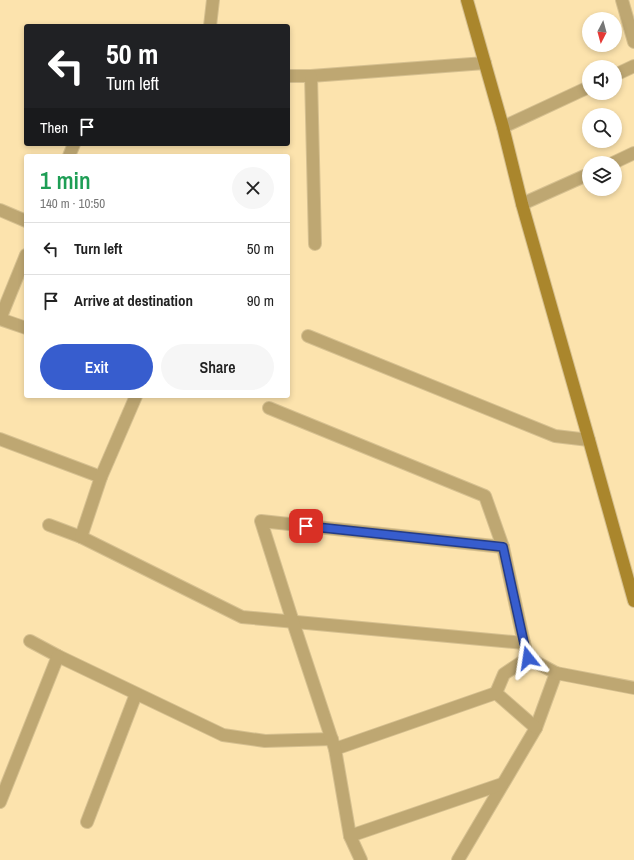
<!DOCTYPE html>
<html lang="en">
<head>
<meta charset="utf-8">
<style>
	:root { --surface:#fff; --page:#f6f6f6; --text:#222; --muted:#767676; --line:#e0e0e0; --accent:#375dce }
	body { margin:0; font-family:"Archivo Narrow",sans-serif; background:var(--page); color:var(--text); height:100vh; display:flex; flex-direction:column; font-size:15px; white-space:nowrap }
	* { box-sizing:border-box; margin:0 }
	p { font-size:13px; color:var(--muted) }
	.icon { flex:none; width:22px; height:22px; fill:none; stroke:currentColor; stroke-width:2; stroke-linecap:round; stroke-linejoin:round }
	.map { position:relative; flex:1; overflow:hidden }
	.sheet { position:absolute; left:24px; top:154px; width:266px; height:244px; display:flex; flex-direction:column; background:var(--surface); border-radius:4px; box-shadow:0 2px 6px #0003 }
	.sheet>* { flex:none }
	.hud { position:absolute; left:24px; top:24px; width:266px; height:122px; border-radius:4px; box-shadow:0 2px 6px #0003; background:#202124; color:#fff; overflow:hidden }
	.needle { width:26px; rotate:186deg }
	.fabs { position:absolute; left:582px; top:12px; display:grid; gap:8px }
	.fabs a { display:grid; place-items:center; width:40px; height:40px; border-radius:50%; background:var(--surface); box-shadow:0 2px 6px #0003; font-size:20px }
	.pin { position:absolute; display:grid; place-items:center; width:34px; height:34px; color:#fff; margin:-17px; border-radius:8px; box-shadow:0 2px 6px #0006 }
	.me { position:absolute; width:44px; margin:-22px; rotate:345deg; stroke-linejoin:round; filter:drop-shadow(0 0 3px #0008) }
	.turn { display:flex; align-items:center; gap:14px; height:84px; padding:0 16px; font-size:18px }
	.turn .icon { width:52px; height:52px; stroke-width:2.5 }
	.turn b { display:block; font-size:28px; line-height:34px }
	.then { display:flex; align-items:center; height:38px; padding:0 16px; background:#0003; gap:8px; font-size:15px }
	.round { display:grid; place-items:center; flex:none; width:42px; height:42px; border-radius:21px; background:var(--page) }
	.headline { display:flex; align-items:center; justify-content:space-between; height:68px; padding:0 16px }
	h1 { font-size:24px; font-weight:600; line-height:30px; color:#1e9e55 }
	.button { display:flex; gap:8px; margin-top:auto; padding:8px 16px }
	.button a { flex:1; height:46px; border-radius:24px; background:var(--accent); color:#fff; font-size:16px; font-weight:600; line-height:46px; text-align:center }
	.button a+a { background:var(--page); color:var(--text) }
	ul { padding:0; list-style:none }
	li { display:flex; align-items:center; gap:12px; height:52px; padding:0 16px; border-top:1px solid var(--line) }
	li div { flex:1 }
	li b { display:block; font-size:15px }
	li em { font-style:normal }
	.map>svg:first-child { display:block }
	.lines { fill:none; stroke-linecap:round; stroke-linejoin:round }
	.street-casing { stroke:#d6c090; stroke-width:14 }
	.secondary-casing { stroke:#d6c090; stroke-width:14 }
	.street { stroke:#bea772; stroke-width:12 }
	.secondary { stroke:#aa862c; stroke-width:12 }
	.route-casing { stroke:#243c86; stroke-width:10 }
	.route { stroke:#375dce; stroke-width:7 }
</style>
</head>
<body>
<div class="map">
<svg width="634" height="860" viewBox="0 0 634 860">
	<rect width="100%" height="100%" fill="#fce3ad"/>
	<g class="lines">
		<g class="street-casing">
			<g id="street">
				<path d="M 622,0 L 634,42"/>
				<path d="M 210,26 L 213,0"/>
				<path d="M 615,75 L 634,66"/>
				<path d="M 288,76 L 311,76 L 485,63"/>
				<path d="M 311,76 L 315,244"/>
				<path d="M 503,127 L 589,87"/>
				<path d="M 69,156 L 74,144"/>
				<path d="M 613,163 L 634,153"/>
				<path d="M 522,204 L 589,174"/>
				<path d="M 0,210 L 26,221"/>
				<path d="M 0,319 L 26,255"/>
				<path d="M 0,319 L 26,328"/>
				<path d="M 308,336 L 555,436 L 589,440"/>
				<path d="M 269,408 L 485,496 L 503,547 L 524,643 L 528,658 L 556,673 L 536,728 L 458,860"/>
				<path d="M 0,439 L 101,477"/>
				<path d="M 49,525 L 81,537 L 242,617 L 524,643"/>
				<path d="M 81,537 L 101,477 L 136,396"/>
				<path d="M 30,641 L 58,656 L 223,735 L 265,741 L 332,739"/>
				<path d="M 528,658 L 504,674 L 496,693 L 536,728"/>
				<path d="M 556,673 L 634,688"/>
				<path d="M 335,749 L 496,693"/>
				<path d="M 0,802 L 58,656"/>
				<path d="M 87,822 L 136,694"/>
				<path d="M 350,836 L 335,749 L 293,622 L 261,521 L 503,547"/>
				<path d="M 361,860 L 350,836 L 502,784"/>
			</g>
		</g>
		<g class="secondary-casing">
			<path id="secondary" d="M 467,0 L 503,127 L 522,204 L 589,440 L 634,601"/>
		</g>
		<use href="#street" class="street"/>
		<use href="#secondary" class="secondary"/>
	</g>
	<g class="lines">
		<g class="route-casing">
			<path id="route" d="M 306,526 L 503,547 L 524,643 L 528,658"/>
		</g>
		<use href="#route" class="route"/>
	</g>
</svg>
<div class="fabs">
<a><svg class="needle" viewBox="-14 -14 28 28"><path d="M0-13l5 13h-10z" fill="#e53935"/><path d="M0 13l5-13h-10z" fill="#767676"/></svg></a>
<a><svg class="icon" aria-label="sound" viewBox="0 0 24 24"><path d="M4 9h4l5-4v14l-5-4H4zM17 9q2 3 0 6"/></svg></a>
<a><svg class="icon" aria-label="search" viewBox="0 0 24 24"><circle cx="10" cy="10" r="6"/><path d="M15 15l6 6"/></svg></a>
<a><svg class="icon" aria-label="layers" viewBox="0 0 24 24"><path d="M12 4l9 5-9 5-9-5zM3 14l9 5 9-5"/></svg></a>
</div>
<div class="pin" style="left:306px;top:526px;background:#d93025"><svg class="icon" aria-label="arrive" viewBox="0 0 24 24"><path d="M6 21V4h12l-3 4 3 4H6"/></svg></div>
<svg class="me" style="left:528px;top:658px" viewBox="-20 -20 40 40"><path d="M0-17L14 15 0 8-14 15z" fill="#375dce" stroke="#fff" stroke-width="4"/></svg>
<div class="hud">
<div class="turn"><svg class="icon" aria-label="left" viewBox="0 0 24 24"><path d="M17 20v-9H6M10 6l-5 5 5 5"/></svg><div><b>50 m</b>Turn left</div></div>
<div class="then">Then<svg class="icon" aria-label="arrive" viewBox="0 0 24 24"><path d="M6 21V4h12l-3 4 3 4H6"/></svg></div>
</div>
<section class="sheet">
<div class="headline"><div><h1>1 min</h1><p>140 m · 10:50</p></div><a class="round"><svg class="icon" aria-label="close" viewBox="0 0 24 24"><path d="M6 6l12 12M18 6L6 18"/></svg></a></div>
<ul>
<li><svg class="icon" aria-label="left" viewBox="0 0 24 24"><path d="M17 20v-9H6M10 6l-5 5 5 5"/></svg><div><b>Turn left</b></div><em>50 m</em></li>
<li><svg class="icon" aria-label="arrive" viewBox="0 0 24 24"><path d="M6 21V4h12l-3 4 3 4H6"/></svg><div><b>Arrive at destination</b></div><em>90 m</em></li>
</ul>
<div class="button"><a>Exit</a><a>Share</a></div>
</section>
</div>
</body>
</html>
